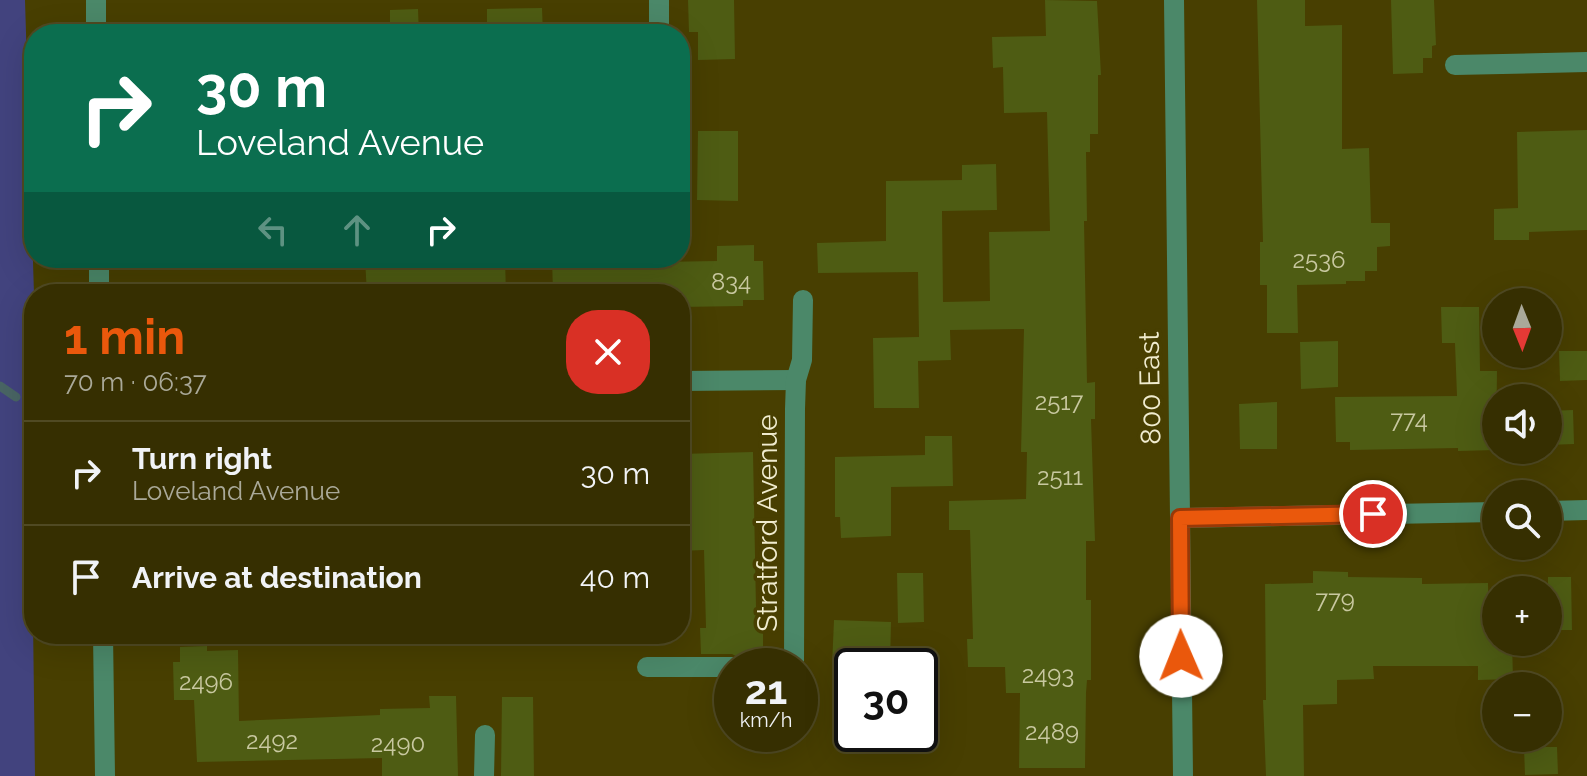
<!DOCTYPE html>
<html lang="en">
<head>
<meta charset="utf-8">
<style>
	:root { --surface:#362f01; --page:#413b10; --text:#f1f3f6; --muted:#aaa999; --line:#504a23; --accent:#ea580c }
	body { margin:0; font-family:Raleway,sans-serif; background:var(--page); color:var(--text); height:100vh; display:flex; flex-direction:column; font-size:30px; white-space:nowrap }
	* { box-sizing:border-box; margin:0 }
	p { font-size:26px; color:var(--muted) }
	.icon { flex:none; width:44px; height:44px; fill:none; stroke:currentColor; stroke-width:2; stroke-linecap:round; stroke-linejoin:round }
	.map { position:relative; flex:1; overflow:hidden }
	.panel { position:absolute; left:24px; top:284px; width:666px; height:360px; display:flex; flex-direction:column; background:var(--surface); border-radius:32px; box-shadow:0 8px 32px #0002,0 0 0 2px var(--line) }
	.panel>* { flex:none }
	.top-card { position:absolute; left:24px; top:24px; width:666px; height:244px; border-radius:32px; box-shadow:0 8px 32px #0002,0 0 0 2px var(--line); background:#0b6e4f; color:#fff; overflow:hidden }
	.needle { width:52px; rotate:179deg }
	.buttons { position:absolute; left:1482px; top:288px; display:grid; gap:16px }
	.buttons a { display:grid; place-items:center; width:80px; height:80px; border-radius:50%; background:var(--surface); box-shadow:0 8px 32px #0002,0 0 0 2px var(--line); font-size:40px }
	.speed { position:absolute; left:714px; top:648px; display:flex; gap:16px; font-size:40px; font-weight:700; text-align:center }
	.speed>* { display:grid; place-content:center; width:104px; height:104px; border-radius:50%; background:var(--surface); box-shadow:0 8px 32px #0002,0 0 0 2px var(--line); line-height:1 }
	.speed small { font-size:20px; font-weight:400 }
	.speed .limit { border:4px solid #111; border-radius:12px; background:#fff; color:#111 }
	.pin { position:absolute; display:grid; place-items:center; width:68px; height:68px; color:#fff; margin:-34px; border:4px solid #fff; border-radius:50%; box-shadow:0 2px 8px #0007 }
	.me { position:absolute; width:88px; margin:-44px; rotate:359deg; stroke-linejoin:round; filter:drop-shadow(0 0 6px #0008) }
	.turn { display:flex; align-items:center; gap:28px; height:168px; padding:0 40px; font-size:36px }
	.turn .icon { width:104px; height:104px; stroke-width:2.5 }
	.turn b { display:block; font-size:56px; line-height:68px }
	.lanes { display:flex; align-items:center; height:76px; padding:0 40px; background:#0003; justify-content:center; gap:40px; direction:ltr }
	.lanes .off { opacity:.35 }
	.round { display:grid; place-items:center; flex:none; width:84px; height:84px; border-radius:32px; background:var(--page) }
	.summary { display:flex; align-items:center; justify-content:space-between; height:136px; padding:0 40px }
	h1 { font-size:48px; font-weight:700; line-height:60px; color:var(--accent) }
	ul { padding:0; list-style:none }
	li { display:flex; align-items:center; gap:24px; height:104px; padding:0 40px; border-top:2px solid var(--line) }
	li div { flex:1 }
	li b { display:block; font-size:30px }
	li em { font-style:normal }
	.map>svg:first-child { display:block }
	.green { fill:#42437e }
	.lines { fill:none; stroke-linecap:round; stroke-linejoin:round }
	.stream { stroke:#496564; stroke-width:9 }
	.building { fill:#4e5c13 }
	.minor { stroke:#4b8869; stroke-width:20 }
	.route-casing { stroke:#983908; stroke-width:20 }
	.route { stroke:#ea580c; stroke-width:14 }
	.labels { text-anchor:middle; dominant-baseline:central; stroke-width:7; stroke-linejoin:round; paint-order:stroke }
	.number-label { font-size:24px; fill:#c8c8a0 }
	.street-label { font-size:28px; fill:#f0eccf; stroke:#483f01 }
</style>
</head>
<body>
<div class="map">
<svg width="1587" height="776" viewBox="0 0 1587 776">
	<rect width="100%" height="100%" fill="#483f01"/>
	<path class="green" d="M 0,0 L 25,0 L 34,294 L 34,460 L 31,464 L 35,776 L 0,776 Z"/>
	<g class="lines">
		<path class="stream" d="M 0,386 L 16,397"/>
	</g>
	<g class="building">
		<path d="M 688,0 L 734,0 L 735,59 L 698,60 L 698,32 L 689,32 Z"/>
		<path d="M 1045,0 L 1097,1 L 1101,75 L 1098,75 L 1098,134 L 1090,134 L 1090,152 L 1086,152 L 1087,221 L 1084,221 L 1087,383 L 1095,382 L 1095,419 L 1091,419 L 1095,541 L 1086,541 L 1086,600 L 1091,600 L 1091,680 L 1087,680 L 1086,693 L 1085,768 L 1019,768 L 1020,693 L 1006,693 L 1005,667 L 968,667 L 967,639 L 973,639 L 970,530 L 949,530 L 949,501 L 1026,499 L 1027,452 L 1021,452 L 1024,329 L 950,330 L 951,360 L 918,361 L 919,408 L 874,408 L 873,338 L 919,337 L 918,272 L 818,273 L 817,243 L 886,241 L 886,181 L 962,180 L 962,165 L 996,164 L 997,210 L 942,211 L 943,302 L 990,301 L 989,232 L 1050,231 L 1047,112 L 1004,113 L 1003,67 L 993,68 L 992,37 L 1046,36 Z"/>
		<path d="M 1257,0 L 1305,0 L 1305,26 L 1342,25 L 1342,149 L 1369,148 L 1371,223 L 1390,223 L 1390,246 L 1377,247 L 1377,271 L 1365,271 L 1365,281 L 1346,281 L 1346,284 L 1297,285 L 1298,333 L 1267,333 L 1267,285 L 1260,285 L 1260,242 L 1263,242 Z"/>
		<path d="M 1391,0 L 1434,0 L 1436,45 L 1432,46 L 1432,58 L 1423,58 L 1423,73 L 1393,74 Z"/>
		<path d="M 542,8 L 543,34 L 487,34 L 487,9 Z"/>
		<path d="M 418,9 L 419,34 L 390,34 L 390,10 Z"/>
		<path d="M 1587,130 L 1587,230 L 1529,232 L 1529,240 L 1494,240 L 1494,209 L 1518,208 L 1517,132 Z"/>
		<path d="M 698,131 L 738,131 L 738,201 L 697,200 Z"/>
		<path d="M 754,245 L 754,261 L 763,261 L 764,300 L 743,300 L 743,306 L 680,307 L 680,294 L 553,294 L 552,258 L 658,258 L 658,262 L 717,261 L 717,246 Z"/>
		<path d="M 505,258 L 506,294 L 367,294 L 365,259 Z"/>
		<path d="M 1441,307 L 1479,307 L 1480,371 L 1497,371 L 1496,450 L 1458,451 L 1458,448 L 1350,450 L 1350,442 L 1336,442 L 1335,397 L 1457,396 L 1455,343 L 1442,343 Z"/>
		<path d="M 1338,341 L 1338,387 L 1301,389 L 1300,342 Z"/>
		<path d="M 1559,351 L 1587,351 L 1587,380 L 1560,381 Z"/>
		<path d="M 1277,402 L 1277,449 L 1240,449 L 1239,404 Z"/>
		<path d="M 1573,410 L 1574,444 L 1548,445 L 1548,411 Z"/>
		<path d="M 925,436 L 952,436 L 953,486 L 891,487 L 891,536 L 841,538 L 840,517 L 835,517 L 835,457 L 925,455 Z"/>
		<path d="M 753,452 L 756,607 L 759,633 L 763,633 L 763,660 L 743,660 L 732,654 L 701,654 L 700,628 L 706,628 L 704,550 L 680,551 L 680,454 Z"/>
		<path d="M 1313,571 L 1348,572 L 1348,577 L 1422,578 L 1422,584 L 1488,583 L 1489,637 L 1496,637 L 1496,642 L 1512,642 L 1513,679 L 1478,680 L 1478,666 L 1373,666 L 1374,679 L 1337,680 L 1337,704 L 1303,705 L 1304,776 L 1266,776 L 1263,700 L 1266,700 L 1265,584 L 1313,583 Z"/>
		<path d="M 897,573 L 923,573 L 924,622 L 898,623 Z"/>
		<path d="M 1548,577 L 1571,577 L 1572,630 L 1548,630 Z"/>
		<path d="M 834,620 L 891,622 L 890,666 L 832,666 Z"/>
		<path d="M 207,646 L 207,651 L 238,650 L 239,721 L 380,715 L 380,709 L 430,708 L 429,696 L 456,696 L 458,776 L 382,776 L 382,758 L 197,762 L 194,700 L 174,700 L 173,662 L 180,662 L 180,647 Z"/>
		<path d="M 502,697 L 533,697 L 534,776 L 501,776 Z"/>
		<path d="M 1524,747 L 1557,747 L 1558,774 L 1525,775 Z"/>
	</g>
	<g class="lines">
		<g class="minor">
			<path d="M 96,0 L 96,34"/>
			<path d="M 659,0 L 659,34"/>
			<path d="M 1174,0 L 1183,776"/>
			<path d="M 1455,65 L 1587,62"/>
			<path d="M 99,258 L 99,294"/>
			<path d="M 680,381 L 796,380"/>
			<path d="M 1548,511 L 1587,510"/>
			<path d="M 1180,518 L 1496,512"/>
			<path d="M 103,634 L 105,776"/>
			<path d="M 794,666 L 795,409 L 796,380 L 802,360 L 803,300"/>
			<path d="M 647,667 L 732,667"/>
			<path d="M 484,776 L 485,735"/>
		</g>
	</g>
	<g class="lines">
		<g class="route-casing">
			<path id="route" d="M 1181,656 L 1180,518 L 1373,514"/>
		</g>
		<use href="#route" class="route"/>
	</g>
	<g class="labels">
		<g class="number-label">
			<text x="1319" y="259">2536</text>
			<text x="731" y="281">834</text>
			<text x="1059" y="401">2517</text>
			<text x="1409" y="419">774</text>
			<text x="1060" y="476">2511</text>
			<text x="1335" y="599">779</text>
			<text x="1048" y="674">2493</text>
			<text x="206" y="681">2496</text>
			<text x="1052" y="731">2489</text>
			<text x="272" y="740">2492</text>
			<text x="398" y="743">2490</text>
		</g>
		<g class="street-label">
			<text transform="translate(1150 388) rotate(-91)">800 East</text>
			<text transform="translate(767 523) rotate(-90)">Stratford Avenue</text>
		</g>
	</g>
</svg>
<div class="buttons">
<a><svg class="needle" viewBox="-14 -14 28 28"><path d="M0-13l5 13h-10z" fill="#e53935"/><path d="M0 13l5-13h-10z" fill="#aaa999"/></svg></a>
<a><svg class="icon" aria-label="sound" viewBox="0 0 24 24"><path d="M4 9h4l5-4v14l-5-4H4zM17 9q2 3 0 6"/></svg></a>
<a><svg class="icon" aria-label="search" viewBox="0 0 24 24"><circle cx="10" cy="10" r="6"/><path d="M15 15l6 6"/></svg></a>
<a>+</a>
<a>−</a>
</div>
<div class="speed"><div>21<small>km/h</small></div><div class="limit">30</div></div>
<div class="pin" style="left:1373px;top:514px;background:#d93025"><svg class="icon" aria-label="arrive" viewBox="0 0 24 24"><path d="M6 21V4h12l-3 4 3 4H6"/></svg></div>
<svg class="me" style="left:1181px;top:656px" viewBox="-20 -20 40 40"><circle r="19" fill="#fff"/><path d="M0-13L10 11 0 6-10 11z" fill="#ea580c"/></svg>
<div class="top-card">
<div class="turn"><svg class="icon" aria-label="right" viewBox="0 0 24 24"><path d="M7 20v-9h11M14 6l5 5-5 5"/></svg><div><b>30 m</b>Loveland Avenue</div></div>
<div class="lanes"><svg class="icon off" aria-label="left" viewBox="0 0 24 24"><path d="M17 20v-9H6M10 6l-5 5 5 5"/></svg><svg class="icon off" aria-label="ahead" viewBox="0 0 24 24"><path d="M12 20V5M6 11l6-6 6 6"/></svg><svg class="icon" aria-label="right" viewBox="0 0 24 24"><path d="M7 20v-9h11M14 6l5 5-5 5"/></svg></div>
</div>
<section class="panel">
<div class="summary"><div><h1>1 min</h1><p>70 m · 06:37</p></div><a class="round" style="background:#d93025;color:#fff"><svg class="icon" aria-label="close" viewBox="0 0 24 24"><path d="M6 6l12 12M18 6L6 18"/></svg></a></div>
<ul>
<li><svg class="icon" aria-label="right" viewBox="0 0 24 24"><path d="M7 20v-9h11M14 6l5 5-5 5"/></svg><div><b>Turn right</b><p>Loveland Avenue</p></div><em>30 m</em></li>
<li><svg class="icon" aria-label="arrive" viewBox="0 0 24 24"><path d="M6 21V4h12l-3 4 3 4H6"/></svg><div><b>Arrive at destination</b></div><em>40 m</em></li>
</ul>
</section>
</div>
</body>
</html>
